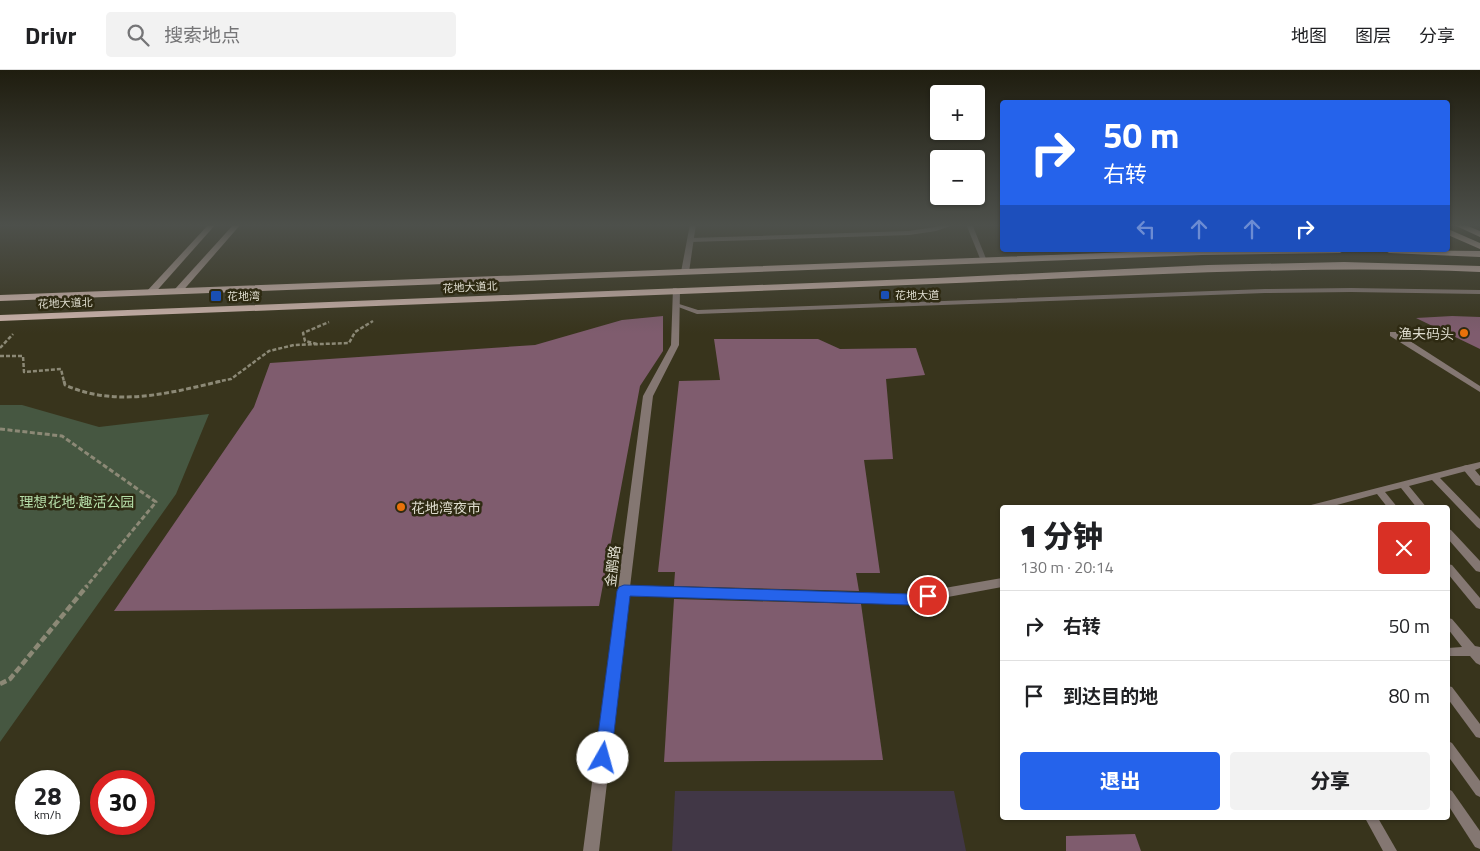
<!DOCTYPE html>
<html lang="zh">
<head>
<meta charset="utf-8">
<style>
	:root { --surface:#fff; --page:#f2f2f2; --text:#202124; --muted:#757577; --line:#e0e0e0; --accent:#2563eb }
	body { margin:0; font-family:"Titillium Web","Noto Sans SC",sans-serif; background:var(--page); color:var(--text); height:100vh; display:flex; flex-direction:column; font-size:19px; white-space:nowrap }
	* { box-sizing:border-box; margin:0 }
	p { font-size:16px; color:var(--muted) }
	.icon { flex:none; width:28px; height:28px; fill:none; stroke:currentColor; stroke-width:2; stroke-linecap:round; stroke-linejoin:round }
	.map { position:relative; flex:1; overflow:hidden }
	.panel { position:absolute; left:1000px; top:435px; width:450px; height:315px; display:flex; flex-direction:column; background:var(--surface); border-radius:5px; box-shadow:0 1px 4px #0004 }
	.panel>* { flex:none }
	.guide { position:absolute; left:1000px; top:30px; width:450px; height:152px; border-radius:5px; box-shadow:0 1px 4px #0004; background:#2563eb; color:#fff; overflow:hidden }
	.fabs { position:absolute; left:930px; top:15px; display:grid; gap:10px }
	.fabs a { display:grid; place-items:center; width:55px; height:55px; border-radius:5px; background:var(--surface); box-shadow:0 1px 4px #0004; font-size:25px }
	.speed { position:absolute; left:15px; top:700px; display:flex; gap:10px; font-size:25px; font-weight:700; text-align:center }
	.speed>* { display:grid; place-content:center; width:65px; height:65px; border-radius:50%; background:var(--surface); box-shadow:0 1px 4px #0004; line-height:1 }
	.speed small { font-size:12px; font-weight:400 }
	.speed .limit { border:8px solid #d22; background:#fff; color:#111 }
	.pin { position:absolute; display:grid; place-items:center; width:42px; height:42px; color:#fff; margin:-21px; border:2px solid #fff; border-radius:50%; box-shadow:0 1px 5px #0007 }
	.me { position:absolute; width:55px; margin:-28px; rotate:7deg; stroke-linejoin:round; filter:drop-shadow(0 0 4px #0008) }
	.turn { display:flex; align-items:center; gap:18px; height:105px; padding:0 20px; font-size:22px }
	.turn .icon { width:65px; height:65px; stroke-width:2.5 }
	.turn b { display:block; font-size:35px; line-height:42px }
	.lanes { display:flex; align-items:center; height:48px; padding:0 20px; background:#0003; justify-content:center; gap:25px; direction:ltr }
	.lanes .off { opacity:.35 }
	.round { display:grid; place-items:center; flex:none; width:52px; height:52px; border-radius:5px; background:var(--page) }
	.head { display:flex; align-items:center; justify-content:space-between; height:85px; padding:0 20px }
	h1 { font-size:30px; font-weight:800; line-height:38px }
	.cta { display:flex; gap:10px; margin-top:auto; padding:10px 20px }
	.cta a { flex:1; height:58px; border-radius:5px; background:var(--accent); color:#fff; font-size:20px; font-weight:800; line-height:58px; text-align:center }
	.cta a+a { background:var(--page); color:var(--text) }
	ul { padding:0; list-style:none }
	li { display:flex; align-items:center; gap:15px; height:70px; padding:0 20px; border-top:1px solid var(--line) }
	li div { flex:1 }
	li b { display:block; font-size:19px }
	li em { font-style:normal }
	header { display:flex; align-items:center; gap:30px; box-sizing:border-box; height:70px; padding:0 25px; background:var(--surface); border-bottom:1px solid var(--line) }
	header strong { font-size:24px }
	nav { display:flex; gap:28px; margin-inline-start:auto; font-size:18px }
	.search { width:350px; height:45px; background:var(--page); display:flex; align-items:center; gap:12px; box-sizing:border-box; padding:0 18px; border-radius:5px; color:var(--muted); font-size:19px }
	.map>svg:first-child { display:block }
	.commercial { fill:#413746 }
	.green { fill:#465741 }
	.building { fill:#7f5c6e }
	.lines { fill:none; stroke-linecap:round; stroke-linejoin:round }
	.path-far2 { stroke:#8c8976; stroke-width:2.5; stroke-dasharray:4 2; stroke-linecap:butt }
	.path-far1 { stroke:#8c8976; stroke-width:3; stroke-dasharray:5 2.5; stroke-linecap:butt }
	.path { stroke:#8c8976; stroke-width:4.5; stroke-dasharray:7 3; stroke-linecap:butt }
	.lane { fill:#847772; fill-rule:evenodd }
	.street { fill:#847772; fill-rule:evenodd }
	.secondary { fill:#b19d95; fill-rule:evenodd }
	.primary { fill:#d3b9b0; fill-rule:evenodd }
	.route { fill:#2563eb; stroke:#184099 }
	.transit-dot { fill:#1a4fb4; stroke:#2e2a12; stroke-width:2 }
	.food-dot { fill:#e8710a; stroke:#2e2a12; stroke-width:2 }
	.labels { text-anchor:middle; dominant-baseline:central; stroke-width:5; stroke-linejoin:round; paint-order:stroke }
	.far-street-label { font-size:11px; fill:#dfddcf; stroke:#2e2a12 }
	.far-poi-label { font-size:11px; fill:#dfddcf; stroke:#2e2a12; text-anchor:start }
	.poi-label { font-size:14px; fill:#dfddcf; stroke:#2e2a12; text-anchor:end }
	.park-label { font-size:14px; fill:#b6dfaa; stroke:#2e2a12 }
	.street-label { font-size:14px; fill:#dfddcf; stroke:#2e2a12 }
</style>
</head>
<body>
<header>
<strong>Drivr</strong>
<div class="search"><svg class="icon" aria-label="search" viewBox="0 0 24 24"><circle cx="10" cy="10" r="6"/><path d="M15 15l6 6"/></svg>搜索地点</div>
<nav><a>地图</a><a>图层</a><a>分享</a></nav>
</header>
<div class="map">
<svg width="1480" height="781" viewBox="0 0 1480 781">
	<rect width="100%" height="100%" fill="#38341c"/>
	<path class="commercial" d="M 675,721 L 954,721 L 966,781 L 672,781 Z"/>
	<path class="green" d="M 0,335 L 22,335 L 99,357 L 209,344 L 176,424 L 0,672 Z"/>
	<g class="building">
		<path d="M 663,246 L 663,281 L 640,316 L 599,536 L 114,541 L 254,337 L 270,293 L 535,275 L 622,250 Z"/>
		<path d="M 1452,246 L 1480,247 L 1480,279 L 1416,248 Z"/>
		<path d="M 714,269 L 818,269 L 840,279 L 916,278 L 925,305 L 886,309 L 893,389 L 864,390 L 880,503 L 856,503 L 859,521 L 674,516 L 675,502 L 658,502 L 679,311 L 720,310 Z"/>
		<path d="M 674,529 L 861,534 L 883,690 L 664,692 Z"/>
		<path d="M 1135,764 L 1141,781 L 1066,781 L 1066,766 Z"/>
	</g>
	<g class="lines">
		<g class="path-far2">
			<path d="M 317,274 L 305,271 L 303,263 L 329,252"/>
			<path d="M 0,278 L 13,264"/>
			<path d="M 0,286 L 23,286 L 24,302 L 61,299 L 64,312"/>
			<path d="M 216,312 L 231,309 L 269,281 L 294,275 L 349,273 L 355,262 L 373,251"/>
		</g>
		<g class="path-far1">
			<path d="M 64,311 L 65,315 C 117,338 169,323 222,311"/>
			<path d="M 0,359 L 62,366 L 156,432 L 86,517"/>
		</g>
		<path class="path" d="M 0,614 L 10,609 L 87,516"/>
		<g class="lane">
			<path d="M 947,154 L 956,154 L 936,161 L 909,165 L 690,172 L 687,170 L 690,168 L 909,161 L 935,157 Z"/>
			<path d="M 966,154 L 972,154 L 987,191 L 986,192 L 982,192 L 981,191 Z"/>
			<path d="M 1351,218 L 1480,220 L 1480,224 L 1351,222 L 1265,223 L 697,244 L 673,235 L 676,233 L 698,240 L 1265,219 Z"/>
			<path d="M 1390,262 L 1396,262 L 1480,316 L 1480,322 L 1390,266 Z"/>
			<path d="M 1467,395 L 1470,396 L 1471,398 L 1470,400 L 1440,408 L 1480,449 L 1480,459 L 1477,457 L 1432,410 L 1409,416 L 1427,438 L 1417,438 L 1401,418 L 1385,422 L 1398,438 L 1388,438 L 1377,424 L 1326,438 L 1307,438 L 1311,435 Z"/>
			<path d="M 1448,459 L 1451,460 L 1480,491 L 1480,502 L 1476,501 L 1448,469 Z"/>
			<path d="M 1448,494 L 1452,495 L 1480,528 L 1480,539 L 1476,538 L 1448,504 Z"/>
			<path d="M 1448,548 L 1452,549 L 1475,576 L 1480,577 L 1480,595 L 1476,593 L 1470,586 L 1448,586 L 1448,578 L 1462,577 L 1448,559 Z"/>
			<path d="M 1448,616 L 1452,617 L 1480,654 L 1480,668 L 1476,667 L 1448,629 Z"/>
			<path d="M 1448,671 L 1452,673 L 1480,711 L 1480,727 L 1476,725 L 1448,686 Z"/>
			<path d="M 1448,719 L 1452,721 L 1480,761 L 1480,779 L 1475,777 L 1448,735 Z"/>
			<path d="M 1365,748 L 1378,748 L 1397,781 L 1383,781 Z"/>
		</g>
		<g class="street">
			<path d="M 690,154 L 696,154 L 689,202 L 685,204 L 681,202 Z"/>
			<path d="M 673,218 L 676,218 L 680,220 L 679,275 L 653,326 L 630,517 L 910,524 L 1002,508 L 1002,517 L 910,534 L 629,526 L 599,781 L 583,781 L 643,326 L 671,275 Z"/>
			<path d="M 1480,392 L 1480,398 L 1475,400 L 1480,406 L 1480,416 L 1476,415 L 1462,398 L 1463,396 Z"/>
		</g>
		<g class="secondary">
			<path d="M 209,154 L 216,154 L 153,225 L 147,225 L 147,221 Z"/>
			<path d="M 234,154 L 241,154 L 181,223 L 175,223 L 175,219 Z"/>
		</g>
		<g class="primary">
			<path d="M 1452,154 L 1463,154 L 1480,161 L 1480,167 Z"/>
			<path d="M 1448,159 L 1480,173 L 1480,179 L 1448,165 Z"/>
			<path d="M 1183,180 L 1345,180 L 1340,183 L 1202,185 L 0,231 L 0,225 Z"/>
			<path d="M 1384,180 L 1480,181 L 1480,187 L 1389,183 Z"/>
			<path d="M 1344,192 L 1480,196 L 1480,202 C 1289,194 1098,208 907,215 C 605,227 302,239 0,251 L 0,245 L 937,208 L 1208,195 Z"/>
		</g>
	</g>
	<linearGradient id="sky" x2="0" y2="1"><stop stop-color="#1f1d0f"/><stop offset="0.59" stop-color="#4d504b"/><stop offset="1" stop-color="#4d504b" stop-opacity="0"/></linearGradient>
	<rect width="1480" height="263" fill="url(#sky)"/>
	<path class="route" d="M 624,515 L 910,524 L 928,521 L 933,522 L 935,526 L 933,530 L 910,535 L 630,526 L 611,688 L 608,693 L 603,695 L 597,693 L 595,688 L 617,521 L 619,517 Z"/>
	<g class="transit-dot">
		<rect x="880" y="220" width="10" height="10" rx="2.5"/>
		<rect x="210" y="220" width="12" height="12" rx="2.5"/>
	</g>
	<g class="food-dot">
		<circle cx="1464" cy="263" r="5"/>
		<circle cx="401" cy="437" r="5"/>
	</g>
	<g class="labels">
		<g class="far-street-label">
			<text transform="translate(470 217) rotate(-3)">花地大道北</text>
			<text transform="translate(65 233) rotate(-2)">花地大道北</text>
		</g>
		<g class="far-poi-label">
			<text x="895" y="225">花地大道</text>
			<text x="227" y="226">花地湾</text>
		</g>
		<g class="poi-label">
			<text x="1454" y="263">渔夫码头</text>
			<text x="411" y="437" text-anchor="start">花地湾夜市</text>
		</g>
		<g class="park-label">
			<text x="77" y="431">理想花地·趣活公园</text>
		</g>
		<g class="street-label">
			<text transform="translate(612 496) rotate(-83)">金鹏路</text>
		</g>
	</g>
</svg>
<div class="fabs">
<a>+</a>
<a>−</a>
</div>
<div class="speed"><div>28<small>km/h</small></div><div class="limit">30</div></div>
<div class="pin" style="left:928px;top:526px;background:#d93025"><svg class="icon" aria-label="arrive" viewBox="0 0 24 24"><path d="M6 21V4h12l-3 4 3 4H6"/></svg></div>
<svg class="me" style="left:603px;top:688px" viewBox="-20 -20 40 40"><circle r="19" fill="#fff"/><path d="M0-13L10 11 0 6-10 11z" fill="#2563eb"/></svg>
<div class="guide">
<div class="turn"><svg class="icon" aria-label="right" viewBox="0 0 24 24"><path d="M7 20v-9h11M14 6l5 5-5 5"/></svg><div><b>50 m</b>右转</div></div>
<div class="lanes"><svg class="icon off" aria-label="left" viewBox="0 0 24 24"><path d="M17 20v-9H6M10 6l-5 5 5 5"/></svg><svg class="icon off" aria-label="ahead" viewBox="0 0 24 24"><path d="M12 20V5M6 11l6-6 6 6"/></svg><svg class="icon off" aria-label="ahead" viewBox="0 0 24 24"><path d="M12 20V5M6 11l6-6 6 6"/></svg><svg class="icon" aria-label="right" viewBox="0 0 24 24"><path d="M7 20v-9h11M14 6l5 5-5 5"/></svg></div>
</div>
<section class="panel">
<div class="head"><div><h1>1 分钟</h1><p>130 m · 20:14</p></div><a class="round" style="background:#d93025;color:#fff"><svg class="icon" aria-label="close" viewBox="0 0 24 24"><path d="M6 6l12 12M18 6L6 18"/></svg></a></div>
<ul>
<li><svg class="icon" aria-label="right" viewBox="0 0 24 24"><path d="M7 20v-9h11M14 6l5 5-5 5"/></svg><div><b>右转</b></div><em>50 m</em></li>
<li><svg class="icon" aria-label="arrive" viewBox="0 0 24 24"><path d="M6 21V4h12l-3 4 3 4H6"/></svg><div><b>到达目的地</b></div><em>80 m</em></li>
</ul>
<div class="cta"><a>退出</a><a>分享</a></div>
</section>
</div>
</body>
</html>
